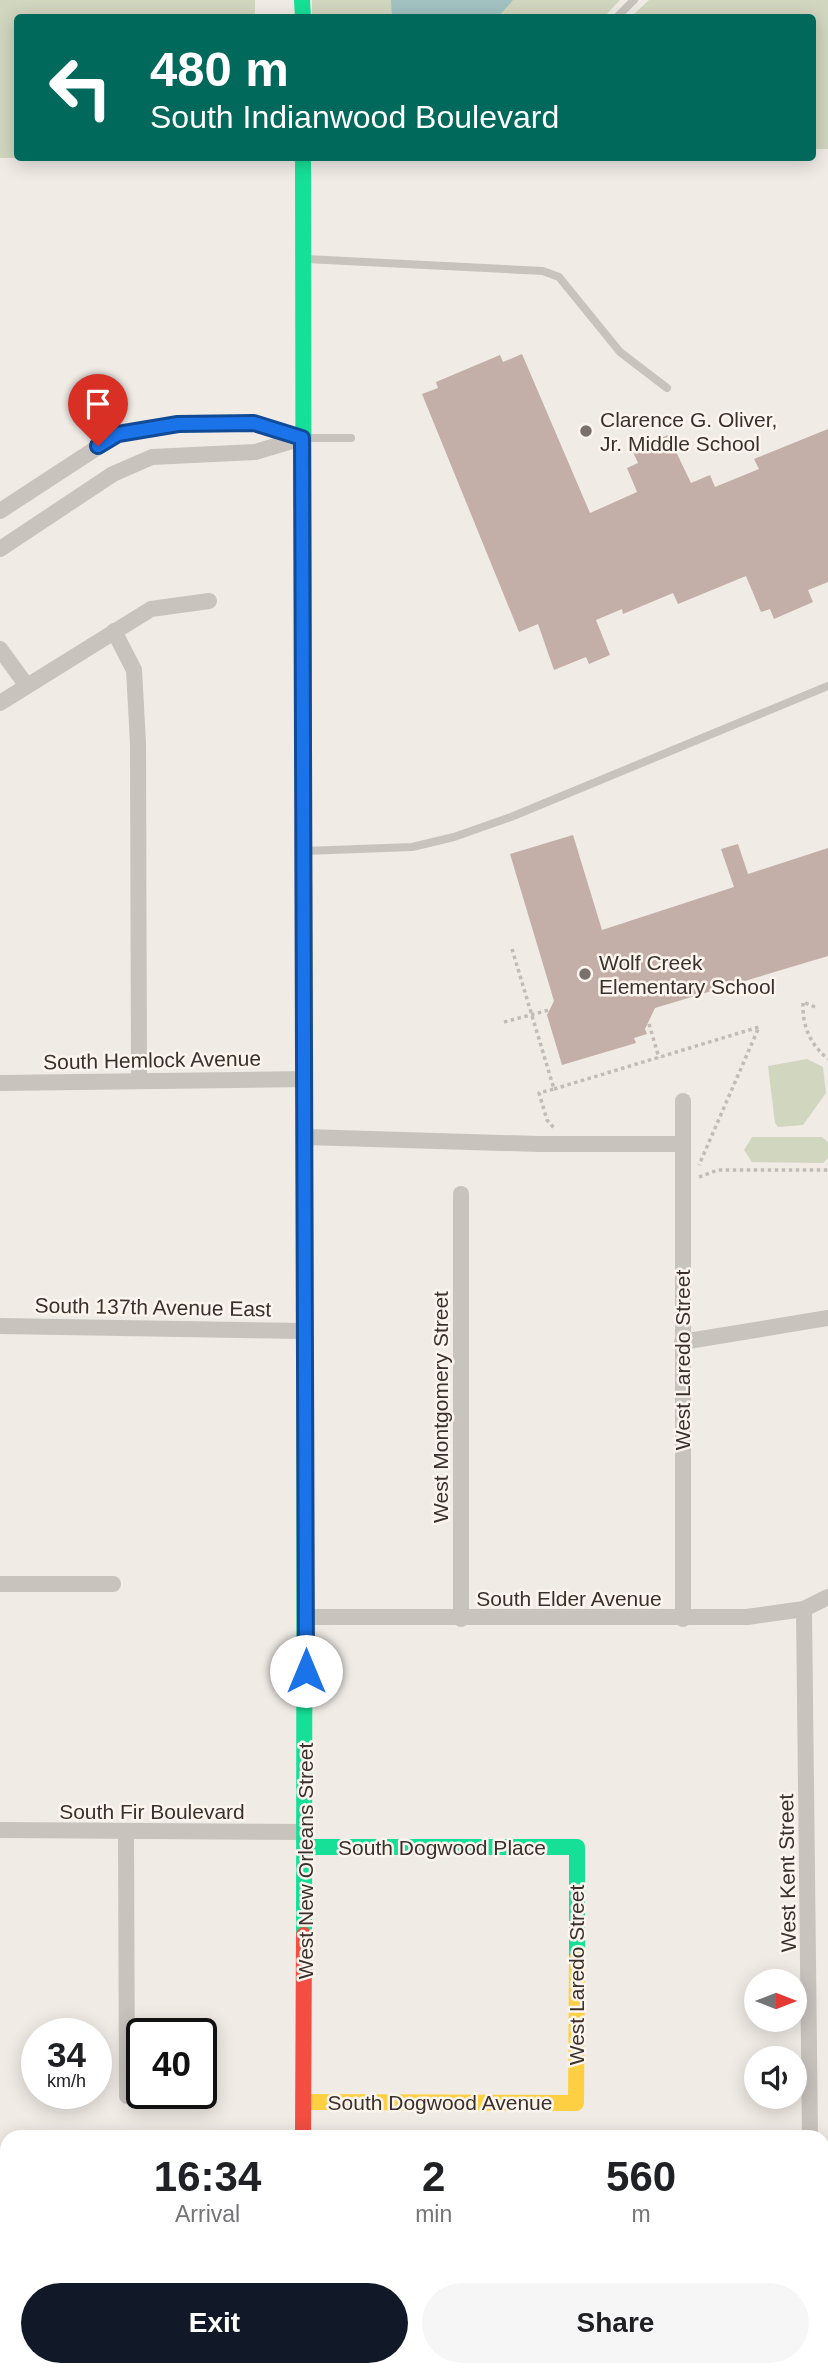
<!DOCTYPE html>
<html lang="en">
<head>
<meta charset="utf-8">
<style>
	:root { --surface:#fff; --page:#f6f6f6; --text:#202124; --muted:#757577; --accent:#111827 }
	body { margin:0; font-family:Helvetica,sans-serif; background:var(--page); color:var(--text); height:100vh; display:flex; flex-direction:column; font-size:26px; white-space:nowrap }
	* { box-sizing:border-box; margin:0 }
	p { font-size:23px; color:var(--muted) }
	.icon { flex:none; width:38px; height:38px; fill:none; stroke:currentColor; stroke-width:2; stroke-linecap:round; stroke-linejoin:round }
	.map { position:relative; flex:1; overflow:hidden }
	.side { position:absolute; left:0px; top:2130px; width:830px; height:247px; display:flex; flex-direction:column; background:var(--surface); border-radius:21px 21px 0 0; box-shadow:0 4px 18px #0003 }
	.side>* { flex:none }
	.top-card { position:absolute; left:14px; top:14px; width:802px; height:147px; border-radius:7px; box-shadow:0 4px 18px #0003; background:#00695c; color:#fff; overflow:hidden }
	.needle { width:46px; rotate:90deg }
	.controls { position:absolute; left:744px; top:1969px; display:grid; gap:14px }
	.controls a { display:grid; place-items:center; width:63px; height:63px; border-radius:50%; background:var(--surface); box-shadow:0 4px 18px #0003; font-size:35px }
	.speed { position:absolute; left:21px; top:2018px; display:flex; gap:14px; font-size:35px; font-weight:700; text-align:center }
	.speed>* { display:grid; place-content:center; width:91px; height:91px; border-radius:50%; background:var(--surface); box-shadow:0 4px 18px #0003; line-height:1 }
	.speed small { font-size:18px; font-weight:400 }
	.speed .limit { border:4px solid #111; border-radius:10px; background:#fff; color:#111 }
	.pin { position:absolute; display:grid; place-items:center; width:60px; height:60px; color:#fff; margin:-72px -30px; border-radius:50% 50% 50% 0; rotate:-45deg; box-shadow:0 0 7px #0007 }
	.pin .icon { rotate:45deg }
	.me { position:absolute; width:77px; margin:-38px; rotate:0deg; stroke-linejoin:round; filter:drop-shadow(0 0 5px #0008) }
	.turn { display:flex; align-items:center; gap:24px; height:147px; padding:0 21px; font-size:32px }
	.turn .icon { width:91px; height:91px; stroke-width:2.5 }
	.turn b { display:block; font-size:49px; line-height:60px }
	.eta { display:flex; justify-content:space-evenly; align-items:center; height:119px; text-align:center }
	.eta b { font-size:42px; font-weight:700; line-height:49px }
	.action { display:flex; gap:14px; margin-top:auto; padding:14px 21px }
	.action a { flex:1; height:80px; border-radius:42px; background:var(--accent); color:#fff; font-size:28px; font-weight:700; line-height:80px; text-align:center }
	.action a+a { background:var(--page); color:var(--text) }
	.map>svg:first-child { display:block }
	.green { fill:#d1d6bf }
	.water { fill:#a1c2c1 }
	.building { fill:#c3afa7 }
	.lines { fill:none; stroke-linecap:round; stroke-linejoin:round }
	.path { stroke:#c2bbb6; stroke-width:3.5; stroke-dasharray:3.5 3.5; stroke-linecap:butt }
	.lane { stroke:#c9c3be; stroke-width:8 }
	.street { stroke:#c9c3be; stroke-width:16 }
	.fast { stroke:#16e098; stroke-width:16 }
	.slow { stroke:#ffcf43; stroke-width:16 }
	.jam { stroke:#f24e42; stroke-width:16 }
	.route-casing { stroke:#114b97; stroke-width:18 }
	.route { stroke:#1a73e8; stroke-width:12 }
	.poi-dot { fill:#7a716c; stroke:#fbf5ee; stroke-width:2.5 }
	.labels { text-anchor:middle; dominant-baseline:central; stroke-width:5; stroke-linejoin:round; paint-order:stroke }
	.poi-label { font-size:21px; fill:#3b302b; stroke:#fbf5ee; text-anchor:start }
	.street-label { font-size:21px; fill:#3b302b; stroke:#fbf5ee }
</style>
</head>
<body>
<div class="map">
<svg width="828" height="2375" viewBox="0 0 828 2375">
	<rect width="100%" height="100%" fill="#f0ebe5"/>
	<g class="green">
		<path d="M 0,0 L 255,0 L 255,17 L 18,18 L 18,158 L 206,158 L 0,158 Z"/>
		<path d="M 312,0 L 620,0 L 603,18 L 312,17 Z"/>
		<path d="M 649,0 L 828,0 L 828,149 L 812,149 L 812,18 L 631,17 Z"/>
		<path d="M 807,1059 L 823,1067 L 826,1093 L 803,1125 L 778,1127 L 775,1123 L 768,1066 Z"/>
		<path d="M 752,1137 L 822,1137 L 828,1142 L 828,1158 L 823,1163 L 752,1162 L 744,1150 Z"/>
		<path d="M 823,2328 L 828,2330 L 828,2375 L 803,2375 L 803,2370 L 822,2370 Z"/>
	</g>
	<path class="water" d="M 391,0 L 513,0 L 497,18 L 392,17 Z"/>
	<g class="building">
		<path d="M 522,354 L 590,513 L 637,492 L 627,468 L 638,463 L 632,450 L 668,435 L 691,483 L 710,475 L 715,487 L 759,469 L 754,459 L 828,429 L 828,582 L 808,590 L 813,602 L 774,619 L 770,609 L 761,612 L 746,576 L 678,604 L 673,593 L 623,614 L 622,609 L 596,620 L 610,655 L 589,664 L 586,657 L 554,670 L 538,624 L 519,632 L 422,394 L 438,388 L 436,382 L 500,355 L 503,362 Z"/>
		<path d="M 573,835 L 602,930 L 734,887 L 721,849 L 738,844 L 748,874 L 828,848 L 828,956 L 655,1008 L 645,1029 L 647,1034 L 634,1038 L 636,1043 L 562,1065 L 547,1015 L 554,1001 L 510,854 Z"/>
	</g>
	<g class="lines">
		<g class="path">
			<path d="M 512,949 L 554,1089 L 539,1093 L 547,1120 L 555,1129"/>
			<path d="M 815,1007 L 803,1002 C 802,1026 810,1044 828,1059"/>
			<path d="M 504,1022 L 549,1010"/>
			<path d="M 649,1024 L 659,1058"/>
			<path d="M 554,1089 L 759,1027 L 699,1165"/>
			<path d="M 699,1177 L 718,1170 L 828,1170"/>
		</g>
		<g class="lane">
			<path d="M 616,18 L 634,0"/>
			<path d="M 306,259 L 543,271 L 559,277 L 620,352 L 667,388"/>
			<path d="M 305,438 L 351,438"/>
			<path d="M 305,851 L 412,847 L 454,837 L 511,817 L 828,686"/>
		</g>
		<g class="street">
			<path d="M 0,511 L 118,434 L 178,424 L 254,423 L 302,438"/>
			<path d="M 0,549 L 113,474 L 152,457 L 255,452 L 302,438"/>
			<path d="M 114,631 L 134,670 L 138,743 L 139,1080"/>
			<path d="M 0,649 L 27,686"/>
			<path d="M 0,703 L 151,609 L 209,601"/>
			<path d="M 0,1083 L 305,1079"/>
			<path d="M 683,1101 L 683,1619"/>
			<path d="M 306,1137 L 539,1144 L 682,1144"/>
			<path d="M 0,1326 L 305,1331"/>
			<path d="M 682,1342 L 828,1318"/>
			<path d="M 0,1584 L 113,1584"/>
			<path d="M 804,1609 L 810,2137"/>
			<path d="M 307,1617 L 747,1617 L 804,1609 L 828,1597"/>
			<path d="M 461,1619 L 461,1194"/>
			<path d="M 0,1830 L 304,1832"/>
			<path d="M 126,1833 L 127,2096"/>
			<path d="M 822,2313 L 828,2315"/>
			<path d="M 0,2334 L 7,2334"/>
		</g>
		<g class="fast">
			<path d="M 302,0 L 303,18"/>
			<path d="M 303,158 L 304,849"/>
			<path d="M 307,1847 L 577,1847 L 577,1959"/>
			<path d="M 304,1935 L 305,1146"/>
		</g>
		<g class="slow">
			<path d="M 304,849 L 305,1146"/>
			<path d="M 304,2102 L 576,2103 L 577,1959"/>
			<path d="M 302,2370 L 302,2375"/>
		</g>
		<path class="jam" d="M 303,2137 L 304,1935"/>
	</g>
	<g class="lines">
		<g class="route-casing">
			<path id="route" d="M 98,446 L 118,434 L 178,424 L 254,423 L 302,438 L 306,1671"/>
		</g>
		<use href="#route" class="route"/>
	</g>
	<g class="poi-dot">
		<circle cx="586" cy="431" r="7"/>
		<circle cx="585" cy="974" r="7"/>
	</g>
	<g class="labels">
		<g class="poi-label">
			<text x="600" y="419">Clarence G. Oliver,<tspan x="600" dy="24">Jr. Middle School</tspan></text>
			<text x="599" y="962">Wolf Creek<tspan x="599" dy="24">Elementary School</tspan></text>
		</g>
		<g class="street-label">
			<text transform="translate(152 1060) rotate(-1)">South Hemlock Avenue</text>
			<text transform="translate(153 1307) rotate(1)">South 137th Avenue East</text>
			<text transform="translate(682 1360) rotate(-90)">West Laredo Street</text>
			<text transform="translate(440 1407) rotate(-90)">West Montgomery Street</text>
			<text x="569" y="1598">South Elder Avenue</text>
			<text x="152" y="1811">South Fir Boulevard</text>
			<text x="442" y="1847">South Dogwood Place</text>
			<text transform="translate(305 1861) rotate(-90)">West New Orleans Street</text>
			<text transform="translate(787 1873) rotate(-91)">West Kent Street</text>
			<text transform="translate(576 1975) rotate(-90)">West Laredo Street</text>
			<text x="440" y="2102">South Dogwood Avenue</text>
		</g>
	</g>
</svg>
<div class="controls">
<a><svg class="needle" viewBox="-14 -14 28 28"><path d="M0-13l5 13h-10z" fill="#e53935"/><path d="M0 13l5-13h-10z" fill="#757577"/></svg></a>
<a><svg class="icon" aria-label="sound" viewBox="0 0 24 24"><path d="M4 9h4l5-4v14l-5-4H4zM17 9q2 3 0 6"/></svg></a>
</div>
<div class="speed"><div>34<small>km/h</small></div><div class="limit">40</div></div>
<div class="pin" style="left:98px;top:446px;background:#d93025"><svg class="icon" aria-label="arrive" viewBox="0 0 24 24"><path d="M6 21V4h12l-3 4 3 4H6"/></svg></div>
<svg class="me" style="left:306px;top:1671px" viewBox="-20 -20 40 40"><circle r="19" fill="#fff"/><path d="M0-13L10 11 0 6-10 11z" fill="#1a73e8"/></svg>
<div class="top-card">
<div class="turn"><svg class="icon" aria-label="left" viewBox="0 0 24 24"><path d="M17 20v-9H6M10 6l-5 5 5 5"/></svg><div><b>480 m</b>South Indianwood Boulevard</div></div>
</div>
<section class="side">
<div class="eta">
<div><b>16:34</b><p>Arrival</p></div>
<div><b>2</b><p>min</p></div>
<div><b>560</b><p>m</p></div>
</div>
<div class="action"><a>Exit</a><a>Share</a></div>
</section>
</div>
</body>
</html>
